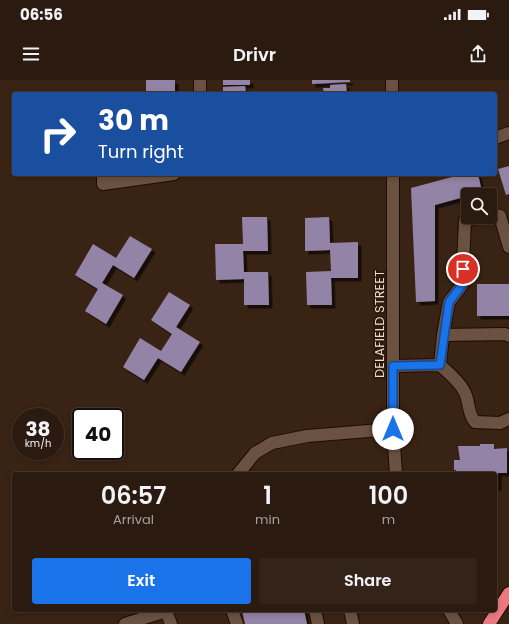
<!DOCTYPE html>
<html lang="en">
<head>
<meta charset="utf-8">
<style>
	:root { --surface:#2b1a0f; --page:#332318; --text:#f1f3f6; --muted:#a6a19e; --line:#47382f; --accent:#1a73e8 }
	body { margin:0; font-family:Poppins,sans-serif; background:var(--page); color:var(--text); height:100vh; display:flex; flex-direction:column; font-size:15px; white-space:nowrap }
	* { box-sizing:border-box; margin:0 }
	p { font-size:13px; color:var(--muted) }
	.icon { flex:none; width:22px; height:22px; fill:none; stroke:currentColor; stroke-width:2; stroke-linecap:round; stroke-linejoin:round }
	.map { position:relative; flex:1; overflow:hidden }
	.panel { position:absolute; left:12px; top:392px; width:485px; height:140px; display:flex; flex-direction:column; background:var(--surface); border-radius:4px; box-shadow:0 2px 6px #0003,0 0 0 1px var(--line) }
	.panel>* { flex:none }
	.top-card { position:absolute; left:12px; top:12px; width:485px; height:84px; border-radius:4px; box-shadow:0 2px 6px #0003,0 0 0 1px var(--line); background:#1a4fa0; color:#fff; overflow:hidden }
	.buttons { position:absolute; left:461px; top:108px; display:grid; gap:8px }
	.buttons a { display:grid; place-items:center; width:36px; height:36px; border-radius:4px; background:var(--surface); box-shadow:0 2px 6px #0003,0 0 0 1px var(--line); font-size:20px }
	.speed { position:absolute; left:12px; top:328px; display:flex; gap:8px; font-size:20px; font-weight:700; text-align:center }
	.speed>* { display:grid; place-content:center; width:52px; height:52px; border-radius:50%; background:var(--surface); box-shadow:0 2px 6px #0003,0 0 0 1px var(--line); line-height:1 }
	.speed small { font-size:10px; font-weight:400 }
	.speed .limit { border:2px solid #111; border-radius:6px; background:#fff; color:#111 }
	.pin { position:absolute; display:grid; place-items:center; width:34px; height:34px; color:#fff; margin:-17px; border:2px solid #fff; border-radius:50%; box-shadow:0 1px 4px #0007 }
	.me { position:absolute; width:44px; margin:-22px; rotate:0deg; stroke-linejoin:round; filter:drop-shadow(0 0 3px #0008) }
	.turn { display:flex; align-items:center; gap:14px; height:84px; padding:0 20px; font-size:18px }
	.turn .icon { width:52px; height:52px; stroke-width:2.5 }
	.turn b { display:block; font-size:28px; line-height:34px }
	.eta { display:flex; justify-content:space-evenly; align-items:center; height:68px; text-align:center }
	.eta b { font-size:24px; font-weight:600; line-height:28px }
	.button { display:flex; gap:8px; margin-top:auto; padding:8px 20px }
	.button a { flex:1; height:46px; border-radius:4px; background:var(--accent); color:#fff; font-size:16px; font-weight:600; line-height:46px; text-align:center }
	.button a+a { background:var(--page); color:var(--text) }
	.status { display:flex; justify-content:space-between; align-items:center; height:28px; padding:0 20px; background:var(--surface); direction:ltr }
	.status svg { height:11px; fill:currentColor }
	header { display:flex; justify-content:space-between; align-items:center; height:52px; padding:0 20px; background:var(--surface); font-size:18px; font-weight:600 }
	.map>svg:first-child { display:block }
	.building { fill:#9383a6; filter:url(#shadow) }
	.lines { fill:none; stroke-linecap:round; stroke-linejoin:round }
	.minor-casing { stroke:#200b01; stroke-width:14 }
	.highway-casing { stroke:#200b01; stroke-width:14 }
	.minor { stroke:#6b5141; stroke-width:12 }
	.highway { stroke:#ec7981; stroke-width:12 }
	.route-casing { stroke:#114b97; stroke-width:10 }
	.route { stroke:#1a73e8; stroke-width:7 }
	.labels { text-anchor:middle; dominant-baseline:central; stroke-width:4; stroke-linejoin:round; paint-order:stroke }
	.street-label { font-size:13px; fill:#edded4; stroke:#2f190a }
</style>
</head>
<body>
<div class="status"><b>06:56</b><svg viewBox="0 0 49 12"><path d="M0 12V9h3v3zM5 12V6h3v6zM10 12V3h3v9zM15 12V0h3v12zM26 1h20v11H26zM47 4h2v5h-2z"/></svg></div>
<header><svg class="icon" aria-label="menu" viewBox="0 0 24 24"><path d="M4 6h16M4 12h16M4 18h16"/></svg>Drivr<svg class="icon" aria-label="share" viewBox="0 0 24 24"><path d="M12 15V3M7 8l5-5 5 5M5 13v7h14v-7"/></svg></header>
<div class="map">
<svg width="509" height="544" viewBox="0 0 509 544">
	<defs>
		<filter id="shadow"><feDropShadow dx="3.5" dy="3.5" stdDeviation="0" flood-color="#0009"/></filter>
	</defs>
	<rect width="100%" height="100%" fill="#392314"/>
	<g class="building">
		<rect x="146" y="0" width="29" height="14"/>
		<rect x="223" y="0" width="27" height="5"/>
		<path d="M 312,0 L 350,0 L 350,2 L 312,4 Z"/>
		<path d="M 346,4 L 347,14 L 324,14 L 323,8 L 330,8 L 330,5 Z"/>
		<path d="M 245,6 L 246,14 L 223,14 L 223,7 Z"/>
		<path d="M 509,86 L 509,114 L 506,115 L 498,89 Z"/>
		<path d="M 463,94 L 478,94 L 482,112 L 435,125 L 435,221 L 416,222 L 411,108 Z"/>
		<path d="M 242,137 L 267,137 L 268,171 L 243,171 L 244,192 L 268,192 L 269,225 L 244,225 L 244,199 L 216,200 L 215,164 L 243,164 Z"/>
		<path d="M 329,137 L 330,163 L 358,162 L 358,198 L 331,198 L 332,225 L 307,225 L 306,192 L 331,191 L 330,170 L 305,171 L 305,138 Z"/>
		<path d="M 130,156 L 152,169 L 134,198 L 113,185 L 102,203 L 123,215 L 106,244 L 85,231 L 98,209 L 75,195 L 93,164 L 116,178 Z"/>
		<rect x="477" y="204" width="32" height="32"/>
		<path d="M 169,212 L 190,225 L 176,247 L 200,262 L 181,292 L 158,278 L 144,300 L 123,287 L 140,258 L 161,271 L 172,254 L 151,240 Z"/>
		<path d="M 480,364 L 494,364 L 494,369 L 507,368 L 507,393 L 498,393 L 498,407 L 495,407 L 495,394 L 456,394 L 456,390 L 454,390 L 454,380 L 460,380 L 458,366 L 480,366 Z"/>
		<path d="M 242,530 L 304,530 L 307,544 L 245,544 Z"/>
	</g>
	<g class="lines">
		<g class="minor-casing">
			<g id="minor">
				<path d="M 200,0 L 200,14"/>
				<path d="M 392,0 L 392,14"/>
				<path d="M 495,58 L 509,53"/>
				<path d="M 103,94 L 103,104 L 174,94"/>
				<path d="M 393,94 L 393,349 L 396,394"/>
				<path d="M 490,134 L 500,136 L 509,167"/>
				<path d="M 443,255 L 449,222 L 462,205 L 465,141 L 478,137"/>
				<path d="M 440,285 L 443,255 L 505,254 L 509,256"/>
				<path d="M 393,286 L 440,285 C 449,293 459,301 464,311 C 470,321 467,333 475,342 L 500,343 L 509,339"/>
				<path d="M 238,394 L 255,373 L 272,363 L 307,356 L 393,349"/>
				<path d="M 232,530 L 237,544"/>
				<path d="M 315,530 L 318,544"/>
				<path d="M 350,530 L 353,544"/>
				<path d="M 449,530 L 457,544"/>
				<path d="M 125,544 L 166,531 L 171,544"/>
			</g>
		</g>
		<g class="highway-casing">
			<path id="highway" d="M 489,544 L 509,513"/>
		</g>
		<use href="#minor" class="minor"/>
		<use href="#highway" class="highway"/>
	</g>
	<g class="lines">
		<g class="route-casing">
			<path id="route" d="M 393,349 L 393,286 L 440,285 L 449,222 L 462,205 L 463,189"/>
		</g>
		<use href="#route" class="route"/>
	</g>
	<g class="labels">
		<g class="street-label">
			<text transform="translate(379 244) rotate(-90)">DELAFIELD STREET</text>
		</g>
	</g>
</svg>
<div class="buttons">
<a><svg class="icon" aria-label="search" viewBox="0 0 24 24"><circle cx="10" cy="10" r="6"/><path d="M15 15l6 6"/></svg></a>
</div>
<div class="speed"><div>38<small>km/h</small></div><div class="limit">40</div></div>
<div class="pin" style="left:463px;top:189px;background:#d93025"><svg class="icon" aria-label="arrive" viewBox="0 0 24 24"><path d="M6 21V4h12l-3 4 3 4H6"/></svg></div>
<svg class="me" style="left:393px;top:349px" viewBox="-20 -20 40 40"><circle r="19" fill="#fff"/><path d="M0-13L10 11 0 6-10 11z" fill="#1a73e8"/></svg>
<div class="top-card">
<div class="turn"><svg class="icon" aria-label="right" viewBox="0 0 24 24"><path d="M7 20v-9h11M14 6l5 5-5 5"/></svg><div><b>30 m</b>Turn right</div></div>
</div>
<section class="panel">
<div class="eta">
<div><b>06:57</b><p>Arrival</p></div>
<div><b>1</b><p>min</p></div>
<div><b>100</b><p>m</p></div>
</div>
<div class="button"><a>Exit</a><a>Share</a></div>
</section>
</div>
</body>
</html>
